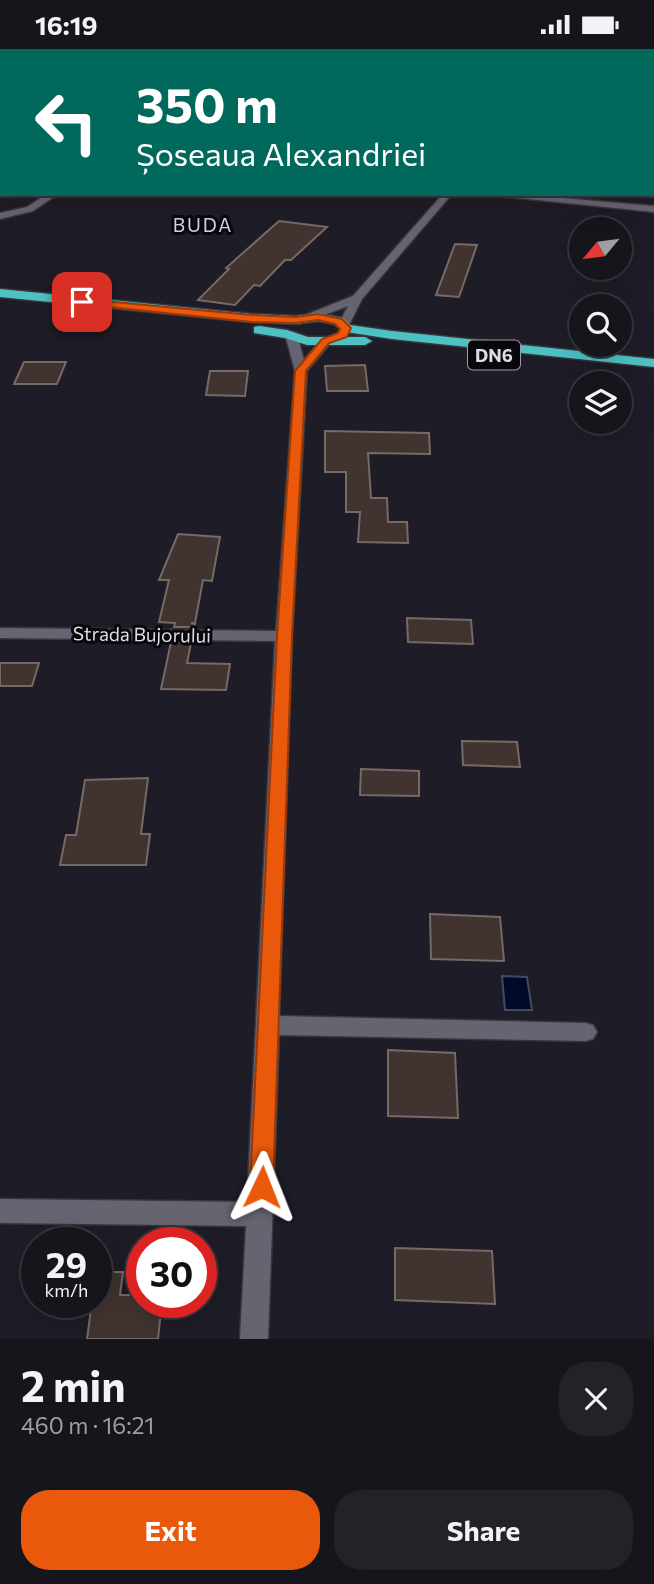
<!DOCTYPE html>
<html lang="en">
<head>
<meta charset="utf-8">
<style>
	:root { --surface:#16151c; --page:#232229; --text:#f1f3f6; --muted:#9e9fa3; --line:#35343b; --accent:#ea580c }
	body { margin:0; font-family:Commissioner,sans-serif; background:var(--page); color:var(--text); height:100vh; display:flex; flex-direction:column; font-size:26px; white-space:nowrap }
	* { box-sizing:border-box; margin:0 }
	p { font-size:23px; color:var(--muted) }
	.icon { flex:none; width:38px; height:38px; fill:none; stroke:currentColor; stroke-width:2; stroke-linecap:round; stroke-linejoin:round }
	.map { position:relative; height:1290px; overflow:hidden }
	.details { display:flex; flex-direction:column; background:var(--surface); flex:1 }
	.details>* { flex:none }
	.top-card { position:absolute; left:0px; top:0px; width:654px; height:147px; box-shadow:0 7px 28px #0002,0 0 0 2px var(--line); background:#00695c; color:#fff; overflow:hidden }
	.needle { width:46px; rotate:241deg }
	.tools { position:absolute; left:569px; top:168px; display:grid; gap:14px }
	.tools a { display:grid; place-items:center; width:63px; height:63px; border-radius:50%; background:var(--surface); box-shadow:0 7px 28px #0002,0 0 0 2px var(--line); font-size:35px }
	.speed { position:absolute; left:21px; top:1178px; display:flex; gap:14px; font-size:35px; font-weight:700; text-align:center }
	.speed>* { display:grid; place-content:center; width:91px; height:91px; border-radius:50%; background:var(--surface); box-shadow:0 7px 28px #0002,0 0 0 2px var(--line); line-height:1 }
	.speed small { font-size:18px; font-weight:400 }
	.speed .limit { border:10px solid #d22; background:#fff; color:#111 }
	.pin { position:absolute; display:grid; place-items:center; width:60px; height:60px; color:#fff; margin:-30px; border-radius:14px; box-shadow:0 4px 10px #0006 }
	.me { position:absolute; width:77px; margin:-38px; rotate:2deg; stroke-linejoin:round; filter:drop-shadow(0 0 5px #0008) }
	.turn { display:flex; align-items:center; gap:24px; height:147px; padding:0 21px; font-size:32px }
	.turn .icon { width:91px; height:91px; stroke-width:2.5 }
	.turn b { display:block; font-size:49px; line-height:60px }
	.round { display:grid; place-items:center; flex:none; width:74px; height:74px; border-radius:28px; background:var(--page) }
	.summary { display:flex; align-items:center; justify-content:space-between; height:119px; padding:0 21px }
	h1 { font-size:42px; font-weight:700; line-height:52px }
	.button { display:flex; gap:14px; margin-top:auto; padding:14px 21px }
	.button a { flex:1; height:80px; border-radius:28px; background:var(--accent); color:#fff; font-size:28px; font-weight:700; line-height:80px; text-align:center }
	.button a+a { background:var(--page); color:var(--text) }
	.status { display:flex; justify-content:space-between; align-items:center; height:49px; padding:0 35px; background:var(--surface); direction:ltr }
	.status svg { height:19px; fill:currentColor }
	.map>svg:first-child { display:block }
	.water { fill:#000b2a; stroke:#434a62; stroke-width:2 }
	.building { fill:#403330; stroke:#776965; stroke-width:2 }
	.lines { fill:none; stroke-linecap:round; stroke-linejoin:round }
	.minor-casing { stroke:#37363e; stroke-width:3 }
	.highway-casing { stroke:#37363e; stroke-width:3 }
	.minor { fill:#666470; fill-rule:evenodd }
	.highway { fill:#4cc2c4; fill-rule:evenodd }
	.route { fill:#ea580c; stroke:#983908; stroke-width:2 }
	.labels { text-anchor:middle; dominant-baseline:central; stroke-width:6; stroke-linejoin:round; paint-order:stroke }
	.shield { fill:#08070b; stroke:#9e9da3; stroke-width:2 }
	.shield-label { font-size:18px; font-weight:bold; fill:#dedde4 }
	.far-quarter-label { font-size:19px; letter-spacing:2px; fill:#d4d2e0; stroke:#08070b }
	.street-label { font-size:19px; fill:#dedde4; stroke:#08070b }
</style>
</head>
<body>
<div class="status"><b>16:19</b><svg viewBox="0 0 49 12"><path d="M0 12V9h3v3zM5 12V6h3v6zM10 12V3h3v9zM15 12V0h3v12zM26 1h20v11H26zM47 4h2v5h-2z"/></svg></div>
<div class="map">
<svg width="654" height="1290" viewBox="0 0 654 1290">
	<rect width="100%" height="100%" fill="#1e1c26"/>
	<path class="water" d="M 502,927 L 527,928 L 532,961 L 505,961 Z"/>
	<g class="building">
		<path d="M 279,172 L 327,178 L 291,211 L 285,211 L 260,237 L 254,236 L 235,256 L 198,251 L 229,220 L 226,219 Z"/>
		<path d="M 455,195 L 477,196 L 459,248 L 436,246 Z"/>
		<path d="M 24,313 L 66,313 L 57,335 L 14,335 Z"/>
		<path d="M 365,316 L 368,342 L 327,342 L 325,317 Z"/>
		<path d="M 210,322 L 248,322 L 245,347 L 206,346 Z"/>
		<path d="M 325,382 L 429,384 L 430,405 L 368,404 L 371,449 L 387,449 L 388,473 L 407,473 L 408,494 L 358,493 L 360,463 L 346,463 L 346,423 L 325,423 Z"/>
		<path d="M 178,485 L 220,488 L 212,532 L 203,531 L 195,574 L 191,574 L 195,575 L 194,578 L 174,578 L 175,574 L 159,573 L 169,531 L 159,531 Z"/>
		<path d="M 407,569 L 471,571 L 473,595 L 408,593 Z"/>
		<path d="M 171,593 L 191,594 L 187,614 L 230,615 L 226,641 L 161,640 Z"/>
		<path d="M 0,614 L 39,614 L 32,637 L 0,637 Z"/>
		<path d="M 462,692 L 517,693 L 520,718 L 463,716 Z"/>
		<path d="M 361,720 L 419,722 L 419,747 L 360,746 Z"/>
		<path d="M 148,729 L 141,785 L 150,785 L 146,816 L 60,816 L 66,786 L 76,786 L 85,731 Z"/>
		<path d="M 430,865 L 500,868 L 504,912 L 431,910 Z"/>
		<path d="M 388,1001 L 455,1004 L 458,1069 L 388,1067 Z"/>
		<path d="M 395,1199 L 492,1202 L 495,1255 L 395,1251 Z"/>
		<path d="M 96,1223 L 123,1223 L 120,1246 L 142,1246 L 142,1253 L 162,1253 L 158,1290 L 87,1290 L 92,1253 L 96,1253 Z"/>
	</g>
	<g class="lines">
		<g class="minor-casing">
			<g id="minor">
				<path d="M 138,0 L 163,0 L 166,2 L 140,2 Z"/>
				<path d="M 479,0 L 485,0 L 486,2 L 479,2 Z"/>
				<path d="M 624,0 L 631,0 L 632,2 L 625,2 Z"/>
				<path d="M 0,16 L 2,16 L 0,21 Z"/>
				<rect x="653" y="34" width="1" height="5"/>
				<rect x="0" y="47" width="2" height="4"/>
				<path d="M 0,111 L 2,112 L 2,118 L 0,117 Z"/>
				<path d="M 47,145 L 58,145 L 33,162 L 0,170 L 0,164 L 27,158 Z"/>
				<path d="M 443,145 L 452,145 L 362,250 L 348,278 L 338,276 L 348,257 L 311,271 L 303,271 L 303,267 L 353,247 Z"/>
				<path d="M 478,145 L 517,145 L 654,157 L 654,163 Z"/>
				<path d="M 292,286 L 298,289 L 304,311 L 322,290 L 332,292 L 307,322 L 292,587 L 279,967 L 585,974 L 593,976 L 597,983 L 593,990 L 585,992 L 279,986 L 268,1290 L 240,1290 L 246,1177 L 0,1174 L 0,1150 L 247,1153 L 275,592 L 0,589 L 0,579 L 276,582 L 295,322 L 286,289 Z"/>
			</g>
		</g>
		<g class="highway-casing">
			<g id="highway">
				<path d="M 0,240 L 252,265 L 296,267 L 318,264 L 343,269 L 350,276 L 392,282 L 654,310 L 654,318 L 392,290 L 346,283 L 334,275 L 318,272 L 296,275 L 252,273 L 0,248 Z"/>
				<path d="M 259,277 L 287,281 L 308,288 L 365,288 L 372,292 L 365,296 L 307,296 L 285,289 L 254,284 L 254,278 Z"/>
			</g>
		</g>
		<use href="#minor" class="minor"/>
		<use href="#highway" class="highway"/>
	</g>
	<path class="route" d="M 82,250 L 252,266 L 296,268 L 318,265 L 342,270 L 351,279 L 347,288 L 329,294 L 306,322 L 292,587 L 273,1138 L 270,1146 L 262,1149 L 253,1146 L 250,1138 L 277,587 L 295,322 L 322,290 L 338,284 L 340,280 L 335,275 L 318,271 L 296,274 L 252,273 L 79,255 L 77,253 Z"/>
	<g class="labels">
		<rect class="shield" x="468" y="291.5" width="52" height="29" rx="5"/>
		<g class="shield-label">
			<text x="494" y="306">DN6</text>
		</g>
		<g class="far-quarter-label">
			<text x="203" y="175">BUDA</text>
		</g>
		<g class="street-label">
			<text transform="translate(142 585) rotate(1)">Strada Bujorului</text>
		</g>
	</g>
</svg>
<div class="tools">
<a><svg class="needle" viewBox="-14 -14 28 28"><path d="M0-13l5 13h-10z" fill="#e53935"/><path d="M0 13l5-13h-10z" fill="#9e9fa3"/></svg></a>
<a><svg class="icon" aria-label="search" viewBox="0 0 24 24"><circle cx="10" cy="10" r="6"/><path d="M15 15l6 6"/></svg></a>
<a><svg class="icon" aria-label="layers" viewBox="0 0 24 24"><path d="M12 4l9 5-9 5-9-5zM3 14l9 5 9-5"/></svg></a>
</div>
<div class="speed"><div>29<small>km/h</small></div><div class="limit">30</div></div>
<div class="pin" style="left:82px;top:253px;background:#d93025"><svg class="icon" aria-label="arrive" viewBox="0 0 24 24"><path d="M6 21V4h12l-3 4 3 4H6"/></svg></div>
<svg class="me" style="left:262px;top:1138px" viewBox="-20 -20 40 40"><path d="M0-17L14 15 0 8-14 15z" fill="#ea580c" stroke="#fff" stroke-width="4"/></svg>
<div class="top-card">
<div class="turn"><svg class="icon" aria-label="left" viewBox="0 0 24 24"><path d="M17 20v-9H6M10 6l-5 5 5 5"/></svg><div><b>350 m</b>Șoseaua Alexandriei</div></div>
</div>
</div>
<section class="details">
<div class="summary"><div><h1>2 min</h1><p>460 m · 16:21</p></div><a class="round"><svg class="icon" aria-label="close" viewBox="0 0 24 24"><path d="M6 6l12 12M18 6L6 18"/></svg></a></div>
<div class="button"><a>Exit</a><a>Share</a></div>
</section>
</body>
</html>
